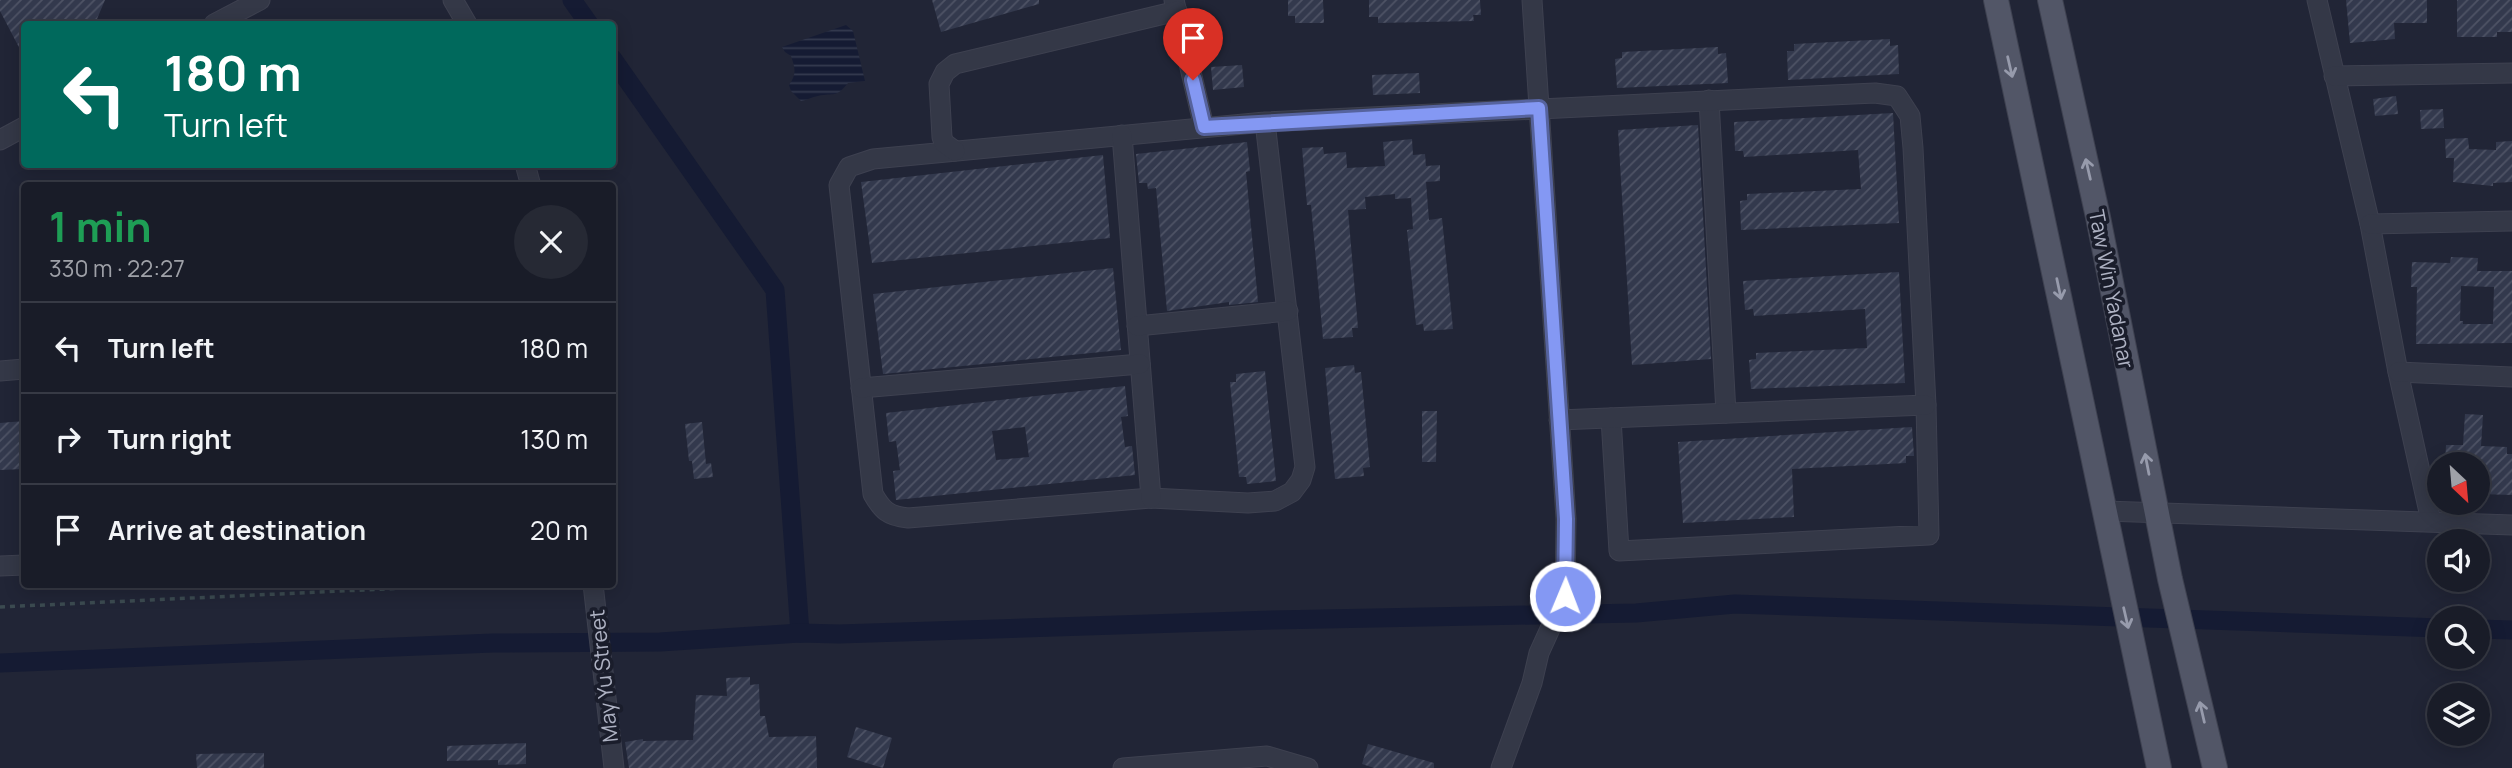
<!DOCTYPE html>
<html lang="en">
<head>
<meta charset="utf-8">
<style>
	:root { --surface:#191c28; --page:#262934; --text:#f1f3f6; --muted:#9fa1a8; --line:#373a45 }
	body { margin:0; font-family:Manrope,sans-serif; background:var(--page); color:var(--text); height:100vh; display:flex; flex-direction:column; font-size:26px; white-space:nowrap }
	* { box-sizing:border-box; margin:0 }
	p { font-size:23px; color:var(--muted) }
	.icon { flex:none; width:38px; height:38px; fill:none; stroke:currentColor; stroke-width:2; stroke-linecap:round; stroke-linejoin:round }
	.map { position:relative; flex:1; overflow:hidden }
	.panel { position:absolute; left:21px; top:182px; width:595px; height:406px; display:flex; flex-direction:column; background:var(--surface); border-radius:7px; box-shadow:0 4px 18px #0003,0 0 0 2px var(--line) }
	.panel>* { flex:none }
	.guide { position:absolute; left:21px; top:21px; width:595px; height:147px; border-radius:7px; box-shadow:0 4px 18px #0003,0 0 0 2px var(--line); background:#00695c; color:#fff; overflow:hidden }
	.needle { width:46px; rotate:154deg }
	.buttons { position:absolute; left:2427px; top:452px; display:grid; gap:14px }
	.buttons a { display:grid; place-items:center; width:63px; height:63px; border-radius:50%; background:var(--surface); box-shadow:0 4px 18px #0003,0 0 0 2px var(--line); font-size:35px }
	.pin { position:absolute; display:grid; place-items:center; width:60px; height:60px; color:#fff; margin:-72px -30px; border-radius:50% 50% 50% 0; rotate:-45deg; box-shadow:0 0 7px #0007 }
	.pin .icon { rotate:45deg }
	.me { position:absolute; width:77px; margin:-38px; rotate:1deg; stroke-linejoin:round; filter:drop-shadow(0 0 5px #0008) }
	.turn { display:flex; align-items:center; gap:24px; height:147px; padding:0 28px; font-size:32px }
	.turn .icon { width:91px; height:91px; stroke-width:2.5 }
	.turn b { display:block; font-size:49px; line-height:60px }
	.round { display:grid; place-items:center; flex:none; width:74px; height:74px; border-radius:37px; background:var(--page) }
	.headline { display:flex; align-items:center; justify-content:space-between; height:119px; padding:0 28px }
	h1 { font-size:42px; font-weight:700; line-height:52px; color:#1e9e55 }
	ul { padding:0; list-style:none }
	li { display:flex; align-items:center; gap:21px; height:91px; padding:0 28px; border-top:2px solid var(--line) }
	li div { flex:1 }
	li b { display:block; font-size:26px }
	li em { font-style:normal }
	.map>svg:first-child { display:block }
	.water { fill:url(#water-rules) }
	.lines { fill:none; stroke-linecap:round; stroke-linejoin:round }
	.canal { stroke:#151b33; stroke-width:19 }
	.building { fill:url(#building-hatch); fill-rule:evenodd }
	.minor-casing { stroke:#3e4150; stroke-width:21 }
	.major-casing { stroke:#3e4150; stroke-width:26 }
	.path { stroke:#3b4a50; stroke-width:3.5; stroke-dasharray:5 5; stroke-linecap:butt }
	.minor { stroke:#343847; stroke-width:19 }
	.major { stroke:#525667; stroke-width:24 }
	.oneway { stroke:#979bac }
	.route-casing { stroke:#56639e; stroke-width:18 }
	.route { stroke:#8498f3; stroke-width:12 }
	.labels { text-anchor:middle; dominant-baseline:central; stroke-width:7; stroke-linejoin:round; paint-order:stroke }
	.street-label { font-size:21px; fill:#aeb2c3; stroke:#1a1d2b }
</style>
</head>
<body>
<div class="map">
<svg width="2512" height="768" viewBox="0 0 2512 768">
	<defs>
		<pattern id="water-rules" width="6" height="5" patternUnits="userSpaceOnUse" patternTransform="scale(1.75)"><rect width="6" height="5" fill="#151b33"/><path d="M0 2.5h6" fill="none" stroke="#343a4f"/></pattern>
		<pattern id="building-hatch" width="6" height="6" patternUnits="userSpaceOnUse" patternTransform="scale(1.75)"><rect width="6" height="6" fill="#33394d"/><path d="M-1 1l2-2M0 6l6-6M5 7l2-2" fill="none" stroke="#4e5365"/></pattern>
	</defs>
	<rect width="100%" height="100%" fill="#212536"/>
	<path class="water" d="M 846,25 L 853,31 L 865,81 L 848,83 C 835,99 835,92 818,96 C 812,97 807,100 801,101 L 791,91 L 789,85 C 797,74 795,68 791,56 L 785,52 L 782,47 Z"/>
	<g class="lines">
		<g class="canal">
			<path d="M 572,0 L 589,24"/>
			<path d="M 612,58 L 775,290 L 800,633"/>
			<path d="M 2478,629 L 2512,630"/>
			<path d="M 0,663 L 493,643 L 660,642 L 800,633 L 839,634 L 1273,620 L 1636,613 L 1735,604 L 2440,628"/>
		</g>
	</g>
	<g class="building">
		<path d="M 0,0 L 105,0 L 97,19 L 88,24 L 24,24 L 24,57 L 0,11 Z"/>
		<path d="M 932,0 L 1039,0 L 1039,4 L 941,32 Z"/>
		<path d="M 1288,0 L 1323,0 L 1324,23 L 1295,23 L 1295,16 L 1288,16 Z"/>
		<path d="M 1369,0 L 1480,0 L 1481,15 L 1473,15 L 1474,21 L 1378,23 L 1378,17 L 1369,17 Z"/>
		<path d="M 2346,0 L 2427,0 L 2427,23 L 2394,23 L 2395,39 L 2350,43 Z"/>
		<path d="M 2457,0 L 2512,0 L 2512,32 L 2497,32 L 2497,37 L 2457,37 Z"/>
		<path d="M 1890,39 L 1890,46 L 1898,45 L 1899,74 L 1788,80 L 1787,51 L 1794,51 L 1794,44 Z"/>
		<path d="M 1718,47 L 1718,54 L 1726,53 L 1728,83 L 1617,88 L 1615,59 L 1622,58 L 1622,52 Z"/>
		<path d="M 1242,65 L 1244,87 L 1213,90 L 1211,67 Z"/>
		<path d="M 1419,73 L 1420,93 L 1373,95 L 1372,75 Z"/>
		<path d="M 2396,96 L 2398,114 L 2375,116 L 2373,99 Z"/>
		<path d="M 2443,109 L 2444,128 L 2421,129 L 2420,110 Z"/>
		<path d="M 1893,113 L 1899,223 L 1741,230 L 1740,201 L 1747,200 L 1747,194 L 1861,189 L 1858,150 L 1744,157 L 1743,151 L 1735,151 L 1734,122 Z"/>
		<path d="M 1698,125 L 1711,359 L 1632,365 L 1618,130 Z"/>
		<path d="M 2468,138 L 2469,149 L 2496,150 L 2496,142 L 2512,141 L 2512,182 L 2493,183 L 2493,186 L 2453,182 L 2454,158 L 2446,158 L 2445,139 Z"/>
		<path d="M 1412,139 L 1413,155 L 1425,154 L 1426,166 L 1440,165 L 1440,181 L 1426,182 L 1429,220 L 1442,218 L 1453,329 L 1424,331 L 1423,324 L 1416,325 L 1407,230 L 1413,229 L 1411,198 L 1395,199 L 1395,194 L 1365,197 L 1366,209 L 1348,210 L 1358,328 L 1352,328 L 1353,337 L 1323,339 L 1311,205 L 1307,205 L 1302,148 L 1323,147 L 1324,154 L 1346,152 L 1347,168 L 1385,166 L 1383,142 Z"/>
		<path d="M 1247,142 L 1250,171 L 1246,172 L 1258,302 L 1229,305 L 1229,302 L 1167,311 L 1156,188 L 1148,189 L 1147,183 L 1139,183 L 1136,154 Z"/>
		<path d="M 1103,155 L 1110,238 L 872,263 L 861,182 Z"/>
		<path d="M 2451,257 L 2478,258 L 2477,271 L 2512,271 L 2512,343 L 2416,344 L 2417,287 L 2411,287 L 2412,262 L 2450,263 ZM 2461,286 L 2494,287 L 2493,324 L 2463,324 L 2463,321 L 2460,321 Z"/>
		<path d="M 1113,268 L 1121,350 L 883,374 L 873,294 Z"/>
		<path d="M 1899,272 L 1905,383 L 1751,389 L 1749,360 L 1756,359 L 1756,353 L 1867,348 L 1865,309 L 1754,316 L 1753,309 L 1745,310 L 1743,281 Z"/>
		<path d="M 1354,365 L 1355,373 L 1361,372 L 1370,467 L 1363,468 L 1364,476 L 1335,479 L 1325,368 Z"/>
		<path d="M 1265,371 L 1276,481 L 1247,484 L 1246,477 L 1239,477 L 1230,382 L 1236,382 L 1236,374 Z"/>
		<path d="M 1125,386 L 1128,416 L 1121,417 L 1125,447 L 1132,446 L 1135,475 L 896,500 L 893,471 L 900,470 L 896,441 L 889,442 L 886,413 ZM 1025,427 L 1029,457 L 996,460 L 992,431 Z"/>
		<path d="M 1422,411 L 1437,411 L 1436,462 L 1422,462 Z"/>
		<path d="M 2465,414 L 2483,415 L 2481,446 L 2507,447 L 2507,454 L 2512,454 L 2512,495 L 2478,494 L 2478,464 L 2445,464 L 2446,445 L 2463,445 Z"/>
		<path d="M 24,421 L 24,469 L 0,470 L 0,423 Z"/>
		<path d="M 702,422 L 706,464 L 711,463 L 713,477 L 694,479 L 692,461 L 689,461 L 685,424 Z"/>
		<path d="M 1912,427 L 1914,456 L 1906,456 L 1906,463 L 1792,469 L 1794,517 L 1683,523 L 1678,442 Z"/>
		<path d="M 750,677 L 750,685 L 759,684 L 760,716 L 765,716 L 769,737 L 816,736 L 817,768 L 629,768 L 625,742 L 643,739 L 643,741 L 693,740 L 696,695 L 727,696 L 726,678 Z"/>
		<path d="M 856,727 L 892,738 L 883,768 L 847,757 Z"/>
		<path d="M 526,743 L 526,764 L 498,765 L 498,760 L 447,761 L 447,746 Z"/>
		<path d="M 1368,744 L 1434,763 L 1434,768 L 1374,768 L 1362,764 Z"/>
		<path d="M 264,753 L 264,768 L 197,768 L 196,754 Z"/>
	</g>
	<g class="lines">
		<g class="minor-casing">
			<g id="minor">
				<path d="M 453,0 L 467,24"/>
				<path d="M 1174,0 L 1204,127"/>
				<path d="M 2317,0 L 2370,224 L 2398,372 L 2431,521"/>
				<path d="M 214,24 L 260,0"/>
				<path d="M 2334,76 L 2512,73"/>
				<path d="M 1709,100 L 1726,413"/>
				<path d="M 1265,122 L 1305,467 L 1301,480 L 1292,492 L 1275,501 L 1248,503 L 1151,498 L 908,518 C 888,516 882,510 873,494 L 839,185 L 849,167 L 873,159 L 1265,122 L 1875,93 L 1897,96 L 1910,116 L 1913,148 L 1926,405 L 1929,535 L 1619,551 L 1611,418"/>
				<path d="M 1122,135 L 1151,498"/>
				<path d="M 0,140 L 24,127"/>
				<path d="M 955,151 L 944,143 L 942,137 L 939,84 L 945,72 L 955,64 L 1177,11"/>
				<path d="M 525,164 L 531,186"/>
				<path d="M 2370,224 L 2512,221"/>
				<path d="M 1137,326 L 1288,311"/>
				<path d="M 0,371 L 24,369"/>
				<path d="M 2398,372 L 2512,377"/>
				<path d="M 861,388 L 1140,364"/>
				<path d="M 1559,420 L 1926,405"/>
				<path d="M 2105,511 L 2512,525"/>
				<path d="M 0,566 L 24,565"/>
				<path d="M 593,584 L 614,768"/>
				<path d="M 1123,768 L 1267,756 L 1308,768"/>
				<path d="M 1501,768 L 1532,683 L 1539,653 L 1565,596 L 1566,519 L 1532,0"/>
			</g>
		</g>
		<g class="major-casing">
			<g id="major">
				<path d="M 1996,0 C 2052,256 2104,512 2159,768"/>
				<path d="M 2050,0 L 2098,217 L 2170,579 L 2215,768"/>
			</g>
		</g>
		<path class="path" d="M 0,607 L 491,584"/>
		<use href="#minor" class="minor"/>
		<use href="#major" class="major"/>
	</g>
	<defs><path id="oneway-shaft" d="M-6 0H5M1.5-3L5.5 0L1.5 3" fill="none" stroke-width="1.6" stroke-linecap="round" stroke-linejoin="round" transform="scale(1.75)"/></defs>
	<g class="oneway">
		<use href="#oneway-shaft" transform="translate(2010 67) rotate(77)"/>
		<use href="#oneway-shaft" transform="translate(2088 169) rotate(-103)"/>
		<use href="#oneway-shaft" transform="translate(2059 289) rotate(78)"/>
		<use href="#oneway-shaft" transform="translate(2147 464) rotate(-101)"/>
		<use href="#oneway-shaft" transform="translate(2126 618) rotate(77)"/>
		<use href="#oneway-shaft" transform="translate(2202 712) rotate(-103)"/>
	</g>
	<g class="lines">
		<g class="route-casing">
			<path id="route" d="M 1193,80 L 1204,127 L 1539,108 L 1566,519 L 1565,596"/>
		</g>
		<use href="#route" class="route"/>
	</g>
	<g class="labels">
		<g class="street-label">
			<text transform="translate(2112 289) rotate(79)">Taw Win Yadanar</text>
			<text transform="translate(603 676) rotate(-96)">May Yu Street</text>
		</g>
	</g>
</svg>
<div class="buttons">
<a><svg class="needle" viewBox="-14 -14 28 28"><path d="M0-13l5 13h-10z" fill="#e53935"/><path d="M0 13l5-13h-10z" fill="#9fa1a8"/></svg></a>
<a><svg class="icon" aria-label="sound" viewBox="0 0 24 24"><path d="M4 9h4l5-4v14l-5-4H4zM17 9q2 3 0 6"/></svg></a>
<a><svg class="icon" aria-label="search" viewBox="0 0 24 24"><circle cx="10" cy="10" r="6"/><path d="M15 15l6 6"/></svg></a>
<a><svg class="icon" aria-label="layers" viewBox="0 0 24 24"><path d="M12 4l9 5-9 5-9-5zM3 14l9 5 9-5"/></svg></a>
</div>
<div class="pin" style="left:1193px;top:80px;background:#d93025"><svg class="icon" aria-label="arrive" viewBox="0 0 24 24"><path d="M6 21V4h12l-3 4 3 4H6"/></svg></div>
<svg class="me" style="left:1565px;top:596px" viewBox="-20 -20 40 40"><circle r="17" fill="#8498f3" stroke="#fff" stroke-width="3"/><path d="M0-11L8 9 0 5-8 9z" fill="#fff"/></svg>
<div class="guide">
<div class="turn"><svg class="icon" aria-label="left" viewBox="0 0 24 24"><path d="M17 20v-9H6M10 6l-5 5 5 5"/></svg><div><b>180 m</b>Turn left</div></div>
</div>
<section class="panel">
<div class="headline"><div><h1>1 min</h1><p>330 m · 22:27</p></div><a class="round"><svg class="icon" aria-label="close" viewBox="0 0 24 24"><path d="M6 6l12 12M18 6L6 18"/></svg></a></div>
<ul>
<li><svg class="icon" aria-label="left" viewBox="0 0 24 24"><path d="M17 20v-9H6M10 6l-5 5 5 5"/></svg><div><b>Turn left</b></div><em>180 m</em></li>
<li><svg class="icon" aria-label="right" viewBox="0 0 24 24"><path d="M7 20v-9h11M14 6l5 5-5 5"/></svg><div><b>Turn right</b></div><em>130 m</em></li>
<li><svg class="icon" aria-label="arrive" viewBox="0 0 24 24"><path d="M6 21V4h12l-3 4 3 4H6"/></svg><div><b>Arrive at destination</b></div><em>20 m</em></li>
</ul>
</section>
</div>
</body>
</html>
